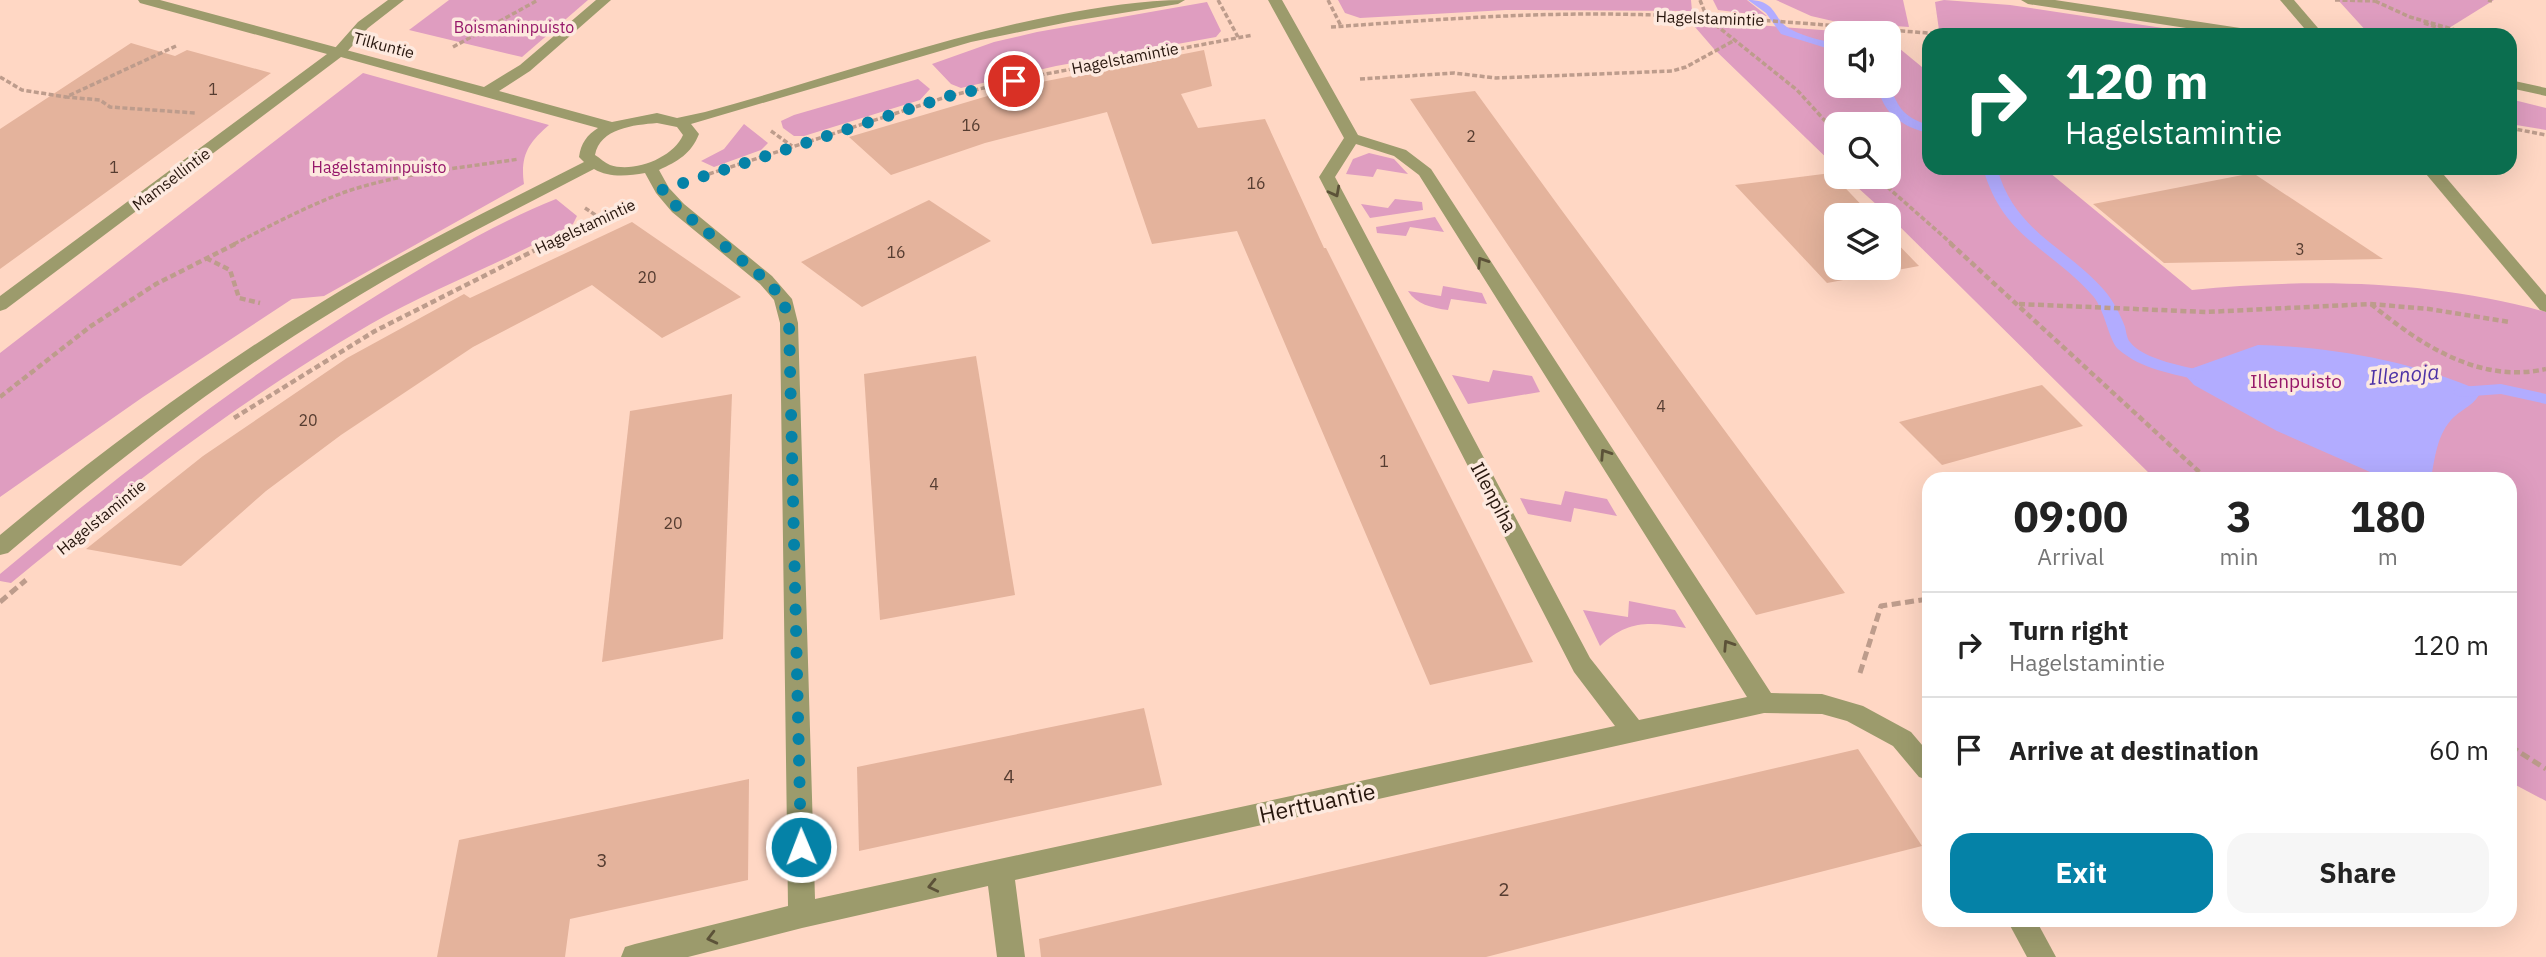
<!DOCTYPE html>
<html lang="en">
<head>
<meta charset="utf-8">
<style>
	:root { --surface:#fff; --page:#f6f6f6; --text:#222; --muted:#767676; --line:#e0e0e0; --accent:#0582a7 }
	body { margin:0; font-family:"IBM Plex Sans",sans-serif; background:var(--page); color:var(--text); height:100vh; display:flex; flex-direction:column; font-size:26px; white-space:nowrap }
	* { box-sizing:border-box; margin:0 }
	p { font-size:23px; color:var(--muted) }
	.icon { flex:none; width:38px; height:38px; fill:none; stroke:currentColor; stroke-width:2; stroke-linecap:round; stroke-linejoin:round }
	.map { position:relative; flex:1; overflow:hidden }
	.side { position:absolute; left:1922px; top:472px; width:595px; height:455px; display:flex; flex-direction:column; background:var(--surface); border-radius:21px; box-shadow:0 7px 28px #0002 }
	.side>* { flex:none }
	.guide { position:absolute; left:1922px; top:28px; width:595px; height:147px; border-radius:21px; box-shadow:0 7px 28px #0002; background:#0b6e4f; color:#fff; overflow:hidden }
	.controls { position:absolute; left:1824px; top:21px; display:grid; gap:14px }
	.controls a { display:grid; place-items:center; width:77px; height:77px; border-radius:14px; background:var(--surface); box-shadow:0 7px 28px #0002; font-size:35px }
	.pin { position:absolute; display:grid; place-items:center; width:60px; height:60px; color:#fff; margin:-30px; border:4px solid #fff; border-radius:50%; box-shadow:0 2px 7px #0007 }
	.me { position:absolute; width:77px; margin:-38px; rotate:359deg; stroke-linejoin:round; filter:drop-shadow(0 0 5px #0008) }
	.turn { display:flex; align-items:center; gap:24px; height:147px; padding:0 28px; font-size:32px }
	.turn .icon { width:91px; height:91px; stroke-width:2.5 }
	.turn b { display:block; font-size:49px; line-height:60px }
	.eta { display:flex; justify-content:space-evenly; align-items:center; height:119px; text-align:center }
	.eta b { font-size:42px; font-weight:800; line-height:49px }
	.button { display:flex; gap:14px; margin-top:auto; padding:14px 28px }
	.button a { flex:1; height:80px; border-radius:21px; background:var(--accent); color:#fff; font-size:28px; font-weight:800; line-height:80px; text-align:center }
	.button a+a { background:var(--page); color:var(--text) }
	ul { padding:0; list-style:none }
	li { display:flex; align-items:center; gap:21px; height:105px; padding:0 28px; border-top:2px solid var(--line) }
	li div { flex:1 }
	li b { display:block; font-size:26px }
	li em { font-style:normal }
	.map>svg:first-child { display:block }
	.green { fill:#df9dc0 }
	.water { fill:#b2acff }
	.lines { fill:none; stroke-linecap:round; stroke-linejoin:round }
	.stream { fill:#b2acff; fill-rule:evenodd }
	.building { fill:#e4b39c }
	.path-far2 { stroke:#bd9c8c; stroke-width:3.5; stroke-dasharray:5 2.5; stroke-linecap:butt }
	.path-far1 { stroke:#bd9c8c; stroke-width:4.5; stroke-dasharray:6 3.5; stroke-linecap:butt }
	.path { stroke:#bd9c8c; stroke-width:5; stroke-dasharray:9 4.5; stroke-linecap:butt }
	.lane { fill:#9c9b6c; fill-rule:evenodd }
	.street { fill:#9c9b6c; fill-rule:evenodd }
	.oneway { stroke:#5c5238 }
	.route { stroke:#0582a7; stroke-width:12; stroke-dasharray:0 21.6 }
	.labels { text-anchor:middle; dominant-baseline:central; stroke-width:7; stroke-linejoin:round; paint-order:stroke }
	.far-street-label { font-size:16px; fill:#27160d; stroke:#fde9df }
	.far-park-label { font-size:16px; fill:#96186a; stroke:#fde9df }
	.number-label { font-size:16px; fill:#563d31 }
	.park-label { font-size:19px; fill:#96186a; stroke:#fde9df }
	.street-label { font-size:19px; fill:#27160d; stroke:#fde9df }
	.near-number-label { font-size:19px; fill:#563d31 }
	.water-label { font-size:21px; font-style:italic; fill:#4d32a6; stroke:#fde9df }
	.near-street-label { font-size:23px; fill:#27160d; stroke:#fde9df }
</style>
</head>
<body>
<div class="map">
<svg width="2546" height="957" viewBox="0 0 2546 957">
	<rect width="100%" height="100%" fill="#ffd7c4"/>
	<g class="green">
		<path d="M 449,0 L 588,0 L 522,57 L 409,30 Z"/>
		<path d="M 1338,0 L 1691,0 L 1692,11 L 1506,10 L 1360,18 L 1345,13 Z"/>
		<path d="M 1713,0 L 1747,0 L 1767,16 L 1718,10 Z"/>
		<path d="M 1776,0 L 1903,0 L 1909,27 L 1837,22 L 1811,16 Z"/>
		<path d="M 1944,0 L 2010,5 L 2209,35 L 1984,35 L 1939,30 L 1935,2 Z"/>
		<path d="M 2338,0 L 2494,0 L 2449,28 L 2468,35 L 2368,33 Z"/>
		<path d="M 1207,2 L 1221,31 L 1216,37 L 1056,66 L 961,88 L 951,84 L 932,64 L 994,42 L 1037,32 Z"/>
		<path d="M 1689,20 L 1862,33 L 1836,33 L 1836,86 L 1888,86 L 1888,39 L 1928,72 L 1928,168 L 2044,168 L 2192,290 C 2310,278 2431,280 2546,312 L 2546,801 L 2510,782 L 2510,480 L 2155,479 L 1888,215 L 1846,177 L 1888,177 L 1888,124 L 1836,124 L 1836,167 L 1714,49 Z"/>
		<path d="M 363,73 L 549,125 C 528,143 520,156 524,184 L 324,296 L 292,299 L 143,397 L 0,497 L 0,353 Z"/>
		<path d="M 918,79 L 930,89 L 920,100 L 804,136 L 794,136 L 783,128 L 781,121 L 794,115 Z"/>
		<path d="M 2510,99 L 2546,108 L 2546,130 L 2510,124 Z"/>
		<path d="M 744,124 L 768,143 L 761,150 L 714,167 L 701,161 L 724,149 Z"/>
		<path d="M 1369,153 L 1394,159 L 1408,174 L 1377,169 L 1373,177 L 1346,174 L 1353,159 Z"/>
		<path d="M 556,199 L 577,216 L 573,224 C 508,261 434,287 369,325 C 240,400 125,489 11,583 L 0,581 L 0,574 C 121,473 244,377 379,294 C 436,259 494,224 556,199 Z"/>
		<path d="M 1395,199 L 1422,202 L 1423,210 L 1370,218 L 1361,204 L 1388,208 Z"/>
		<path d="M 1435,217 L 1444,232 L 1410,227 L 1406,236 L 1377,233 L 1376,227 Z"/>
		<path d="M 1443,286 L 1482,293 L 1487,304 L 1451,299 L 1448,310 C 1432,308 1416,304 1408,291 L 1441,296 Z"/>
		<path d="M 1493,370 L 1532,376 L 1540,392 L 1468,404 L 1452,375 L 1489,382 Z"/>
		<path d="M 1565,491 L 1607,499 L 1617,516 L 1574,508 L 1571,522 L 1528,514 L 1520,498 L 1561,505 Z"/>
		<path d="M 1629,601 L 1675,610 L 1686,628 C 1651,622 1628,619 1600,646 L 1583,610 L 1628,617 Z"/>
	</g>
	<path class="water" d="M 2258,345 C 2333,347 2412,361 2481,391 C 2475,405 2465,407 2454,417 C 2437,433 2435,458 2431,479 L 2386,479 L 2277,431 L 2194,385 L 2182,372 Z"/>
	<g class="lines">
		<g class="stream">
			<path d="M 1748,0 C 1779,0 1772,21 1792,30 C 1805,37 1822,40 1836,44 L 1836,51 L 1781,34 L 1766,13 Z"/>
			<path d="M 1888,83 C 1899,107 1901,116 1928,125 L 1928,133 C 1903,127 1882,113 1878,86 L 1888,86 Z"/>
			<path d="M 1983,168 L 1997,168 C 2015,232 2064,245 2104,290 C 2113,300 2120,314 2125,327 C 2126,331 2127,339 2130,342 C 2143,360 2188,367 2209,372 L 2211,376 L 2209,380 L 2203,381 C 2174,374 2142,370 2118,349 C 2109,341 2105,310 2093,296 C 2051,248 2003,239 1983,168 Z"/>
			<path d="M 2501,384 L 2546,394 L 2546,404 L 2501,394 L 2459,397 L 2451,392 L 2459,387 Z"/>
		</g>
	</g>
	<g class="building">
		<path d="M 131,43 L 175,56 L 187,50 L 271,73 L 0,269 L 0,129 Z"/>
		<path d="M 1204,50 L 1212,86 L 1181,94 L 1198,128 L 1265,119 L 1324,248 L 1326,248 L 1533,662 L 1430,685 L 1237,231 L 1152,244 L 1107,112 L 985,143 L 891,175 L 849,137 L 1021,86 Z"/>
		<path d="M 1475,91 L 1560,208 L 1845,593 L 1756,615 L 1410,99 Z"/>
		<path d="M 1831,173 L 1871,215 L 1836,215 L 1836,268 L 1888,268 L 1888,234 L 1919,266 L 1827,283 L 1735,185 Z"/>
		<path d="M 2253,173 L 2383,259 L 2164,263 L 2093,204 Z"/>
		<path d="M 929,200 L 991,241 L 862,307 L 801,262 Z"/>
		<path d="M 632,222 L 741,297 L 662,338 L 592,285 L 473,347 L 341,435 L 266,491 L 181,566 L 86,549 L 203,456 L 347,358 L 464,294 L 470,298 Z"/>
		<path d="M 976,356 L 1015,595 L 880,620 L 864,374 Z"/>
		<path d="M 2042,385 L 2083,426 L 1942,465 L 1899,422 Z"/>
		<path d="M 732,394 L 723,639 L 602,662 L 630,411 Z"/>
		<path d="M 1144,708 L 1162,785 L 859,851 L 857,767 Z"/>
		<path d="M 1858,749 L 1922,846 L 1486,957 L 1041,957 L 1039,939 Z"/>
		<path d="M 749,779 L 748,880 L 570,919 L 565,957 L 437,957 L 459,840 Z"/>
	</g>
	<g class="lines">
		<g class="path-far2">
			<path d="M 1218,0 L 1238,37"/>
			<path d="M 1328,0 L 1341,26"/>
			<path d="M 1700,0 L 1707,18 L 1797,90 L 1836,133"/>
			<path d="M 2335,0 L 2375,1"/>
			<path d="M 2488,0 L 2492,1"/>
			<path d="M 2375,1 L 2410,17 L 2473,35"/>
			<path d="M 2424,23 L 2460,35"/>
			<path d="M 1331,27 C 1418,21 1505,14 1592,14 C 1713,14 1834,26 1954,35"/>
			<path d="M 176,46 L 66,97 L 100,100 L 110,107 L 195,113"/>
			<path d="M 453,47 L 538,0"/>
			<path d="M 0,77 L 22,90 L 66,97"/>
			<path d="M 1360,79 L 1454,73 L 1496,78 L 1672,71 L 1686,67 L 1735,40"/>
			<path d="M 2510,128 L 2546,135"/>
			<path d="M 771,131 L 792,146"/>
			<path d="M 709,174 L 949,96 L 1035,76 L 1253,35"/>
			<path d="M 1876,177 L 1952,244"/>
			<path d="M 585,208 L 600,218"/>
			<path d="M 234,244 C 270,226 307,206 345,192 C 401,173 461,168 519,159"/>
			<path d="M 545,244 L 623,208"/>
		</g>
		<g class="path-far1">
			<path d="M 1950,243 L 2208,480"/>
			<path d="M 206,258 L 230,270 L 239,298 L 260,303"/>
			<path d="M 2019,304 L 2206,312 L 2370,304 L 2429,309 L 2510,322"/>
			<path d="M 2371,304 C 2421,345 2479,384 2546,369"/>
			<path d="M 0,397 L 91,326 L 156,284 L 237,243"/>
			<path d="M 234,418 L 375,331 L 549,243"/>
		</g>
		<g class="path">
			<path d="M 0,602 L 26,580"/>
			<path d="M 1860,673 L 1881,606 L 1928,599"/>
			<path d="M 2510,746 L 2546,769"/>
		</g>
		<path class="lane" d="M 388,0 L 404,0 L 368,28 L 345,54 L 335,54 L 335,48 L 358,22 Z"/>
		<g class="street">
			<path d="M 138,0 L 160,0 L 484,87 L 520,65 L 596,0 L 611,0 L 530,71 L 499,91 L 612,122 L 657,113 L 677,118 L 705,112 C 823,80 938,38 1058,15 C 1101,7 1142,0 1185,0 L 1178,4 L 1073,21 L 971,42 L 691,124 L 699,134 C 691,154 678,161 659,170 L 669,188 L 684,204 L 772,276 L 792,299 L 798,323 L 815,899 L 1615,726 L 1574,672 L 1319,177 L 1344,138 L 1268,0 L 1282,0 L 1358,135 L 1406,150 L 1431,169 L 1771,693 L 1822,694 L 1863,706 L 1911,732 L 1928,752 L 1928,780 L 1919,777 L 1893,746 L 1847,721 L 1822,714 L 1764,713 L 1015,880 L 1025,957 L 997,957 L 988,886 L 802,928 L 688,957 L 621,957 L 625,947 L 635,944 L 788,906 L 780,323 L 774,300 L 760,284 L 672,212 L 656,193 L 645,173 C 628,176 609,178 594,169 C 508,214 420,257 337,309 C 220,380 112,464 8,553 L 0,555 L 0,535 C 102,450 209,371 322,302 C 406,250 496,207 584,162 L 579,157 C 581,143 587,135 598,128 L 341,57 L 6,309 L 0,311 L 0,296 L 327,54 L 140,3 ZM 657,123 L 677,127 L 683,135 C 673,158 634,173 610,165 C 605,163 600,158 595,155 C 600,128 634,125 657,123 ZM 1356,144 L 1394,156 L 1419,175 L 1747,697 L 1639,720 L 1590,658 L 1335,177 Z"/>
			<path d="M 2021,0 L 2055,0 L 2260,31 L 2267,35 L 2232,35 L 2028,4 Z"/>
			<path d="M 2280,0 L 2294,0 L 2324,35 L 2310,35 Z"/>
			<path d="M 2510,80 L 2546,88 L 2546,96 L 2510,88 Z"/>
			<path d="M 2421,168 L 2438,168 L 2546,295 L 2546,312 L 2540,310 Z"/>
			<path d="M 2007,920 L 2036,920 L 2056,957 L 2027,957 Z"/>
		</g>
	</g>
	<defs><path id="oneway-chevron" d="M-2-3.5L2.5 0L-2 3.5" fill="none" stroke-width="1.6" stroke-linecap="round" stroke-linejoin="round" transform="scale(1.75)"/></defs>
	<g class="oneway">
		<use href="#oneway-chevron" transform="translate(1335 192) rotate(62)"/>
		<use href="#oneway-chevron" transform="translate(1482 262) rotate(-123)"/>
		<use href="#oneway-chevron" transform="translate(1605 454) rotate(-123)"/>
		<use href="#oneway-chevron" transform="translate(1728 645) rotate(-123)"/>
		<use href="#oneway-chevron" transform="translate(933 886) rotate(167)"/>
		<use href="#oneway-chevron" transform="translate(712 938) rotate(166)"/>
	</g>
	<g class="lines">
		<path class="route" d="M 801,847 L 789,323 L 783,299 L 766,280 L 678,208 L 662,190 L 949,96 L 1014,81"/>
	</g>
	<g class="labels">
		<g class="far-street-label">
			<text transform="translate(1710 18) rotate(2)">Hagelstamintie</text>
			<text transform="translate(384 45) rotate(15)">Tilkuntie</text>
			<text transform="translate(1125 58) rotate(-11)">Hagelstamintie</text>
			<text transform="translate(171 179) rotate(-37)">Mamsellintie</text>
			<text transform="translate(585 226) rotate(-25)">Hagelstamintie</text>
			<text transform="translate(101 517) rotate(-39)">Hagelstamintie</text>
		</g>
		<g class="far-park-label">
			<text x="514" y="27">Boismaninpuisto</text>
			<text x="379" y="167">Hagelstaminpuisto</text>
		</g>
		<g class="number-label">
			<text x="213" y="89">1</text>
			<text x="971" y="125">16</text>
			<text x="1471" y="136">2</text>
			<text x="114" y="167">1</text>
			<text x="1256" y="183">16</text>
			<text x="2300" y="249">3</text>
			<text x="896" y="252">16</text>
			<text x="647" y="277">20</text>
			<text x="1661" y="406">4</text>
			<text x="308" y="420">20</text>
			<text x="1384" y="461">1</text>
			<text x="934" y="484">4</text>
			<text x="673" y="523">20</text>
		</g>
		<g class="park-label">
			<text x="2296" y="381">Illenpuisto</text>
		</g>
		<g class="street-label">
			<text transform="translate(1494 497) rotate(62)">Illenpiha</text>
		</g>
		<g class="near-number-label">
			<text x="1009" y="776">4</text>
			<text x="602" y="860">3</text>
			<text x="1504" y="889">2</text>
		</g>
		<g class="water-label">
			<text transform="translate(2404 374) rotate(-5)">Illenoja</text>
		</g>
		<g class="near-street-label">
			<text transform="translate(1317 802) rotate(-12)">Herttuantie</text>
		</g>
	</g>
</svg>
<div class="controls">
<a><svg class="icon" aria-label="sound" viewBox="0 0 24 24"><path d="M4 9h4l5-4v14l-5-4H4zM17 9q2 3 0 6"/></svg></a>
<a><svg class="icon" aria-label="search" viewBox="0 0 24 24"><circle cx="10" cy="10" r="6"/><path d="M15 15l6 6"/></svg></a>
<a><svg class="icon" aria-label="layers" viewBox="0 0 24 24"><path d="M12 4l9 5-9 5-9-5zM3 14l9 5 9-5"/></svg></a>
</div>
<div class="pin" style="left:1014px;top:81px;background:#d93025"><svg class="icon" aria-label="arrive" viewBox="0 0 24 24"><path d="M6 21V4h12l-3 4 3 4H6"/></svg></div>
<svg class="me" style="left:801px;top:847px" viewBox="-20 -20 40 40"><circle r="17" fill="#0582a7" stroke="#fff" stroke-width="3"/><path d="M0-11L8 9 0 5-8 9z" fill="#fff"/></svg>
<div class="guide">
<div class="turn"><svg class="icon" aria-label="right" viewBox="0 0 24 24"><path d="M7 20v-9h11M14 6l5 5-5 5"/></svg><div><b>120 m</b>Hagelstamintie</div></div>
</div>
<section class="side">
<div class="eta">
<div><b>09:00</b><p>Arrival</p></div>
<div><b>3</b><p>min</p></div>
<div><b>180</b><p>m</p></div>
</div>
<ul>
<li><svg class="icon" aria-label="right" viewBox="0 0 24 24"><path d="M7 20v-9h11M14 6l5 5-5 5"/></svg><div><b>Turn right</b><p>Hagelstamintie</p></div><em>120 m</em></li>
<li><svg class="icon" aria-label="arrive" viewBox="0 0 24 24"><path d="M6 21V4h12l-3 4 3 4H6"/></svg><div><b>Arrive at destination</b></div><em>60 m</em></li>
</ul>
<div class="button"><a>Exit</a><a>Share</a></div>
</section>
</div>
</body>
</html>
